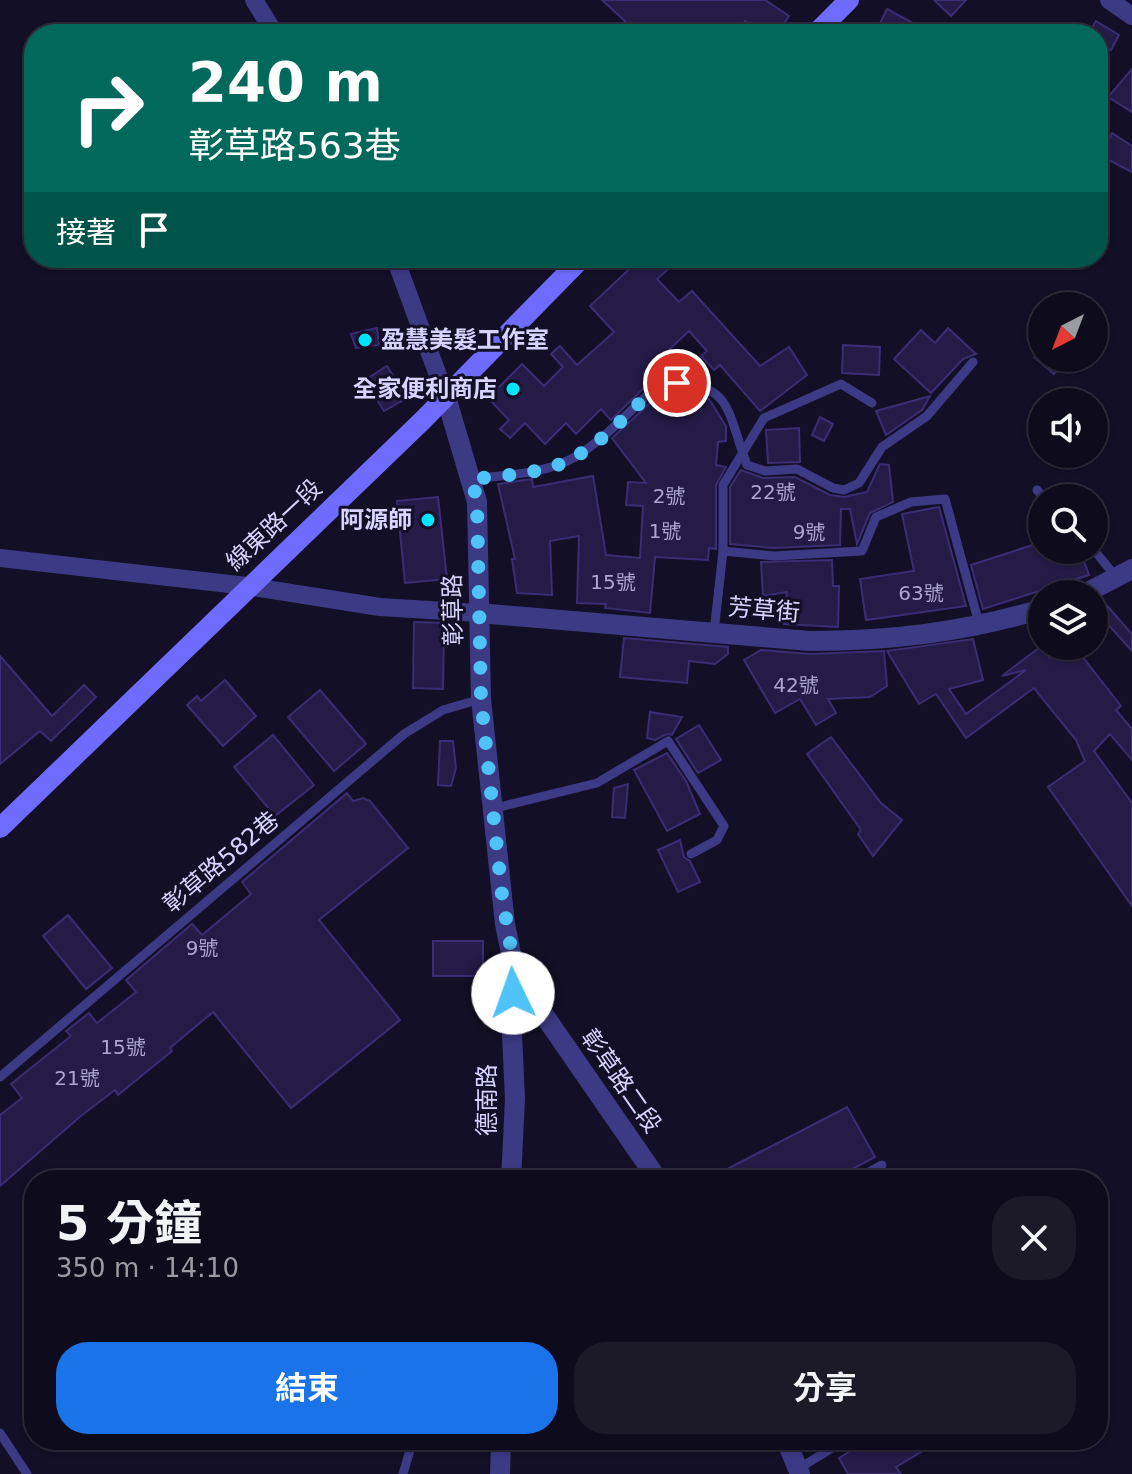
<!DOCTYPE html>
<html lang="zh-TW">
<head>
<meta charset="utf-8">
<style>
	:root { --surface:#0e0b1c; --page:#1c1929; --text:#f1f3f6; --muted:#9b9ba3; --line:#2e2b3b; --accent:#1a73e8 }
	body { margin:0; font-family:"DejaVu Sans","Noto Sans TC",sans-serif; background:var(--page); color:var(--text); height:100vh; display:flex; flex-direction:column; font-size:30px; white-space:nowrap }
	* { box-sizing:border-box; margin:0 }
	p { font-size:26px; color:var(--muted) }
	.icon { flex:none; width:44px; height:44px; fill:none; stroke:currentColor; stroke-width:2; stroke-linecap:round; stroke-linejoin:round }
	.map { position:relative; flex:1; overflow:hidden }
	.details { position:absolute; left:24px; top:1170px; width:1084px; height:280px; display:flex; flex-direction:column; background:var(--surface); border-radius:32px; box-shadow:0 2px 6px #0004,0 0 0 2px var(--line) }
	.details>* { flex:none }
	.guide { position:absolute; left:24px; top:24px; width:1084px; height:244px; border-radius:32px; box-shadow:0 2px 6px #0004,0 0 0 2px var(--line); background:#00695c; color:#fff; overflow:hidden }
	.needle { width:52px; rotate:222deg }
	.controls { position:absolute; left:1028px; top:292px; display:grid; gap:16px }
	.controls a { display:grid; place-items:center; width:80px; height:80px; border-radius:50%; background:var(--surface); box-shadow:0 2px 6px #0004,0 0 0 2px var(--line); font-size:40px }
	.pin { position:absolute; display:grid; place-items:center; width:68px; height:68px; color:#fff; margin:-34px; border:4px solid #fff; border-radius:50%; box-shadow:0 2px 8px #0007 }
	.me { position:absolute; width:88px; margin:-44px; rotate:357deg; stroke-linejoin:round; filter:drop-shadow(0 0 6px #0008) }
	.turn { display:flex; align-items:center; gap:28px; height:168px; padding:0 32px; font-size:36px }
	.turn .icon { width:104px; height:104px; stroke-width:2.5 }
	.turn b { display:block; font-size:56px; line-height:68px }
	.then { display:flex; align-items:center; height:76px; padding:0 32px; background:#0003; gap:16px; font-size:30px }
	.round { display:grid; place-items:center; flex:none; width:84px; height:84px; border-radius:32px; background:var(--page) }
	.summary { display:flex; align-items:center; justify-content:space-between; height:136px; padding:0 32px }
	h1 { font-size:48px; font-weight:700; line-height:60px }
	.button { display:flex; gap:16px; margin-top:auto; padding:16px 32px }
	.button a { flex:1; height:92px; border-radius:32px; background:var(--accent); color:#fff; font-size:32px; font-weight:700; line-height:92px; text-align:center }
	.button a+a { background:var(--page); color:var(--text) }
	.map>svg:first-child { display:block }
	.building { fill:#241b47; stroke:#3b2d73; stroke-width:2 }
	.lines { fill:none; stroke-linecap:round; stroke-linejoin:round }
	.service { stroke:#3d3a85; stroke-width:9 }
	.minor { stroke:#3d3a85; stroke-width:18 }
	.tertiary { stroke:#3d3a85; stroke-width:20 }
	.secondary { stroke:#6f6bff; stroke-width:20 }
	.route { stroke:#4fc3f7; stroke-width:14; stroke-dasharray:0 25.2 }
	.poi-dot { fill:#00e5ff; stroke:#130f26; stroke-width:3 }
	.labels { text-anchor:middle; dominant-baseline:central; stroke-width:6; stroke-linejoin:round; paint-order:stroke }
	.number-label { font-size:20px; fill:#aca6d1 }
	.poi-label { font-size:24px; font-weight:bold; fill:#d9d4ff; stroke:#130f26; text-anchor:end }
	.street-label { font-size:24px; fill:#d9d4ff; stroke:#130f26 }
</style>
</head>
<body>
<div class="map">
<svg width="1132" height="1474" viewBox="0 0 1132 1474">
	<rect width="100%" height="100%" fill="#130f26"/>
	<g class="building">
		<path d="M 602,0 L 765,0 L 789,16 L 777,34 L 765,34 L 745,21 L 736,34 L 639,34 Z"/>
		<path d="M 934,0 L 966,0 L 951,16 Z"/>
		<path d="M 887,9 L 933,34 L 886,34 L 877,29 Z"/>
		<path d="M 1096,21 L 1119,35 L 1111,50 L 1098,42 L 1098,34 L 1088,34 Z"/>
		<path d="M 1132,69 L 1132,112 L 1108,97 Z"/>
		<path d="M 1112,133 L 1132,146 L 1132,172 L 1101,156 Z"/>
		<path d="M 641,258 L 681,258 L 657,279 L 679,302 L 692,291 L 760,366 L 789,347 L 807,375 L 760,411 L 720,365 L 714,370 L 701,356 L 707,351 L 689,331 L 643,374 L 650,382 L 611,420 L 601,409 L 576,434 L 566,423 L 545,444 L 525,423 L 510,438 L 500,429 L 509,420 L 488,398 L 522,364 L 544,386 L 563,367 L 551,354 L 560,346 L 577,365 L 614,332 L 590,306 Z"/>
		<path d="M 377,328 L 379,345 L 356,348 L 351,334 Z"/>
		<path d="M 948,328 L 976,354 L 963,359 L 931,393 L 894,359 L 921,330 L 935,343 Z"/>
		<path d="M 843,345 L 880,347 L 879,375 L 842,373 Z"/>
		<path d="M 1035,358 L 1068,358 L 1054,374 Z"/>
		<path d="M 387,366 L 407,398 L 384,411 L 365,380 Z"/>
		<path d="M 662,392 L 682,392 L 709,399 L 726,426 L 726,441 L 718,442 L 716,465 L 726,467 L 716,485 L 716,549 L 709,548 L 708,560 L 655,557 L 650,613 L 605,608 L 606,604 L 577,603 L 579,536 L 550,541 L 552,595 L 517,593 L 512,559 L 515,559 L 498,484 L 532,479 L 533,487 L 593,476 L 606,555 L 640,558 L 643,506 L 626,505 L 628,482 L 646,483 L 612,438 Z"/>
		<path d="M 930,396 L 922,410 L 886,435 L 876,411 Z"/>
		<path d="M 820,417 L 833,424 L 824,441 L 812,435 Z"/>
		<path d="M 799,428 L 800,462 L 768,463 L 766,430 Z"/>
		<path d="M 880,464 L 889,465 L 893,502 L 870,513 L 857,544 L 850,509 L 841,509 L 840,545 L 774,548 L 730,544 L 730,487 L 741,470 L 763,478 L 795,477 L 830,495 L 844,497 L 867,492 Z"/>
		<path d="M 438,497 L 447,579 L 405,583 L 397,501 Z"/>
		<path d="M 939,507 L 966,606 L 866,620 L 860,579 L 914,571 L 902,514 Z"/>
		<path d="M 1042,542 L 1042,550 L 1080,550 L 1089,575 L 983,609 L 971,565 Z"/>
		<path d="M 832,560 L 833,586 L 839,586 L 838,627 L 784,624 L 787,592 L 763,596 L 761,562 Z"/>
		<path d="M 1102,600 L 1132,634 L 1132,651 L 1094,609 Z"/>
		<path d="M 414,622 L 444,623 L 443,689 L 413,688 Z"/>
		<path d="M 624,638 L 728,647 L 728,654 L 715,664 L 689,661 L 687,683 L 620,677 Z"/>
		<path d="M 973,639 L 983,680 L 949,689 L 966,714 L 1026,670 L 1002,676 L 1040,647 L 1050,658 L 1063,646 L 1074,646 L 1121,706 L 1116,710 L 1132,729 L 1132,760 L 1110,734 L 1094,751 L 1132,803 L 1132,906 L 1048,787 L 1085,761 L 1076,740 L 1034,688 L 966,738 L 936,694 L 919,704 L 887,651 Z"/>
		<path d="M 761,650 L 810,654 L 884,651 L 887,686 L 870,697 L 828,699 L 836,713 L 816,725 L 800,699 L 775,713 L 744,660 Z"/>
		<path d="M 0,656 L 52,716 L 84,685 L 96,697 L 51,741 L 40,731 L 0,764 Z"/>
		<path d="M 225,680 L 256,716 L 223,746 L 187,705 L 197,696 L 201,701 Z"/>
		<path d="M 320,690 L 366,744 L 334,771 L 288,717 Z"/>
		<path d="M 650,712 L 682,717 L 672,735 L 667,734 L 655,740 L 647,738 Z"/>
		<path d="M 699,725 L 721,760 L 698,773 L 676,739 Z"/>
		<path d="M 273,735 L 314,785 L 275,816 L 234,767 Z"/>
		<path d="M 831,737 L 881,803 L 902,820 L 873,856 L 858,834 L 861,830 L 807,754 Z"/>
		<path d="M 440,741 L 453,741 L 456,768 L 451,786 L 438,785 Z"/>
		<path d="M 667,753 L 686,781 L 700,814 L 667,831 L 634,770 Z"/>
		<path d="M 628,784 L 625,818 L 612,817 L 614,788 Z"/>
		<path d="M 347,793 L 353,801 L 363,798 L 370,801 L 408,848 L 319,920 L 400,1020 L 291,1108 L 213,1012 L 170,1048 L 172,1051 L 118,1095 L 115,1090 L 82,1115 L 0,1186 L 0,1115 L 22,1098 L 11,1084 L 71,1036 L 66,1031 L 89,1013 L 97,1023 L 136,992 L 126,980 L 192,924 L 202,935 L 251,894 L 242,882 Z"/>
		<path d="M 680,840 L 684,857 L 690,861 L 700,882 L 678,892 L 658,850 Z"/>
		<path d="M 68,915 L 112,968 L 86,989 L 43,936 Z"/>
		<rect x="433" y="941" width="50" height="35"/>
		<path d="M 847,1107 L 875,1157 L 832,1180 L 706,1180 Z"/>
		<path d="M 869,1440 L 941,1440 L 896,1467 L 901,1474 L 848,1474 L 839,1458 Z"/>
	</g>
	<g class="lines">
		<g class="service">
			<path d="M 472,479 C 505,475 546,474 575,457 C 604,440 634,407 659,384 C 733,381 725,406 747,465 L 765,471 L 797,469 L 833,488 L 844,490 L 859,483 L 882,447 L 927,416 L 973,362"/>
			<path d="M 1037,490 L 1044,498"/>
			<path d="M 1094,550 L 1116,577"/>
			<path d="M 723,551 L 774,556 L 862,551 L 876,517 L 911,502 L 945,499 L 980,627"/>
			<path d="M 714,632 L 723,551 L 723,485 L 764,418 L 841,384 L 872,403"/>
			<path d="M 491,809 L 597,783 L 668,741 L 724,826 L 717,840 L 691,854"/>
			<path d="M 0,1077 L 404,734 L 443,710 L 481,699"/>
			<path d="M 854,1180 L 882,1165"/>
			<path d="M 0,1433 L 27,1474"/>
			<path d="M 798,1469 L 845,1440"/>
			<path d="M 403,1474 L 413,1440"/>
		</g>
		<g class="minor">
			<path d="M 254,0 L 275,34"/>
			<path d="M 1109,0 L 1132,16"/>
			<path d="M 395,258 L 446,397"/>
			<path d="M 0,558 L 247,586 L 380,607 L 478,613"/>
		</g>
		<g class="tertiary">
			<path d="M 446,397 L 477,502 L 481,699 L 505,924 L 515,973 L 511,1012 L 515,1099 L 511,1180"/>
			<path d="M 1084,594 L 1132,569"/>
			<path d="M 478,613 L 810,641 C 891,641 964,632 1042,609"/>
			<path d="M 515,973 L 658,1180"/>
			<path d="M 786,1440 L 800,1474"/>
			<path d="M 500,1474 L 501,1440"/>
		</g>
		<g class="secondary">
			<path d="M 815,34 L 849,0"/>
			<path d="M 0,828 L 423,420 L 582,258"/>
		</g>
	</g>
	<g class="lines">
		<path class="route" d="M 513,993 L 515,973 L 502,895 L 481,699 L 477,502 L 472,479 C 505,475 546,474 575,457 C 606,439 633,409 659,384 L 677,383"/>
	</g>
	<g class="poi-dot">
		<circle cx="365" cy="340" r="8"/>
		<circle cx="513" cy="389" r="8"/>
		<circle cx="428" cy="520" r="8"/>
	</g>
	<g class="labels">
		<g class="number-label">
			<text x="773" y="492">22號</text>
			<text x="669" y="496">2號</text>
			<text x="665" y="531">1號</text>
			<text x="809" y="532">9號</text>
			<text x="613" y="582">15號</text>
			<text x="921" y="593">63號</text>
			<text x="796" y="685">42號</text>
			<text x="202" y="948">9號</text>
			<text x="123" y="1047">15號</text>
			<text x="77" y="1078">21號</text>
		</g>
		<g class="poi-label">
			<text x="381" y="340" text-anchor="start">盈慧美髮工作室</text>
			<text x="497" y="389">全家便利商店</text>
			<text x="412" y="520">阿源師</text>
		</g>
		<g class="street-label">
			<text transform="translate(274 525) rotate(-43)">線東路一段</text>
			<text transform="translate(453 610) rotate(-91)">彰草路</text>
			<text transform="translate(764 610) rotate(5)">芳草街</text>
			<text transform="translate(221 862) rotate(-40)">彰草路582巷</text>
			<text transform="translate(621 1081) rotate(55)">彰草路二段</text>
			<text transform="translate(487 1100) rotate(-90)">德南路</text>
		</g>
	</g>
</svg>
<div class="controls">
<a><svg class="needle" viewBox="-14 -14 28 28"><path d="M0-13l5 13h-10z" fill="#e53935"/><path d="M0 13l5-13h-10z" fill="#9b9ba3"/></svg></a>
<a><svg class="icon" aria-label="sound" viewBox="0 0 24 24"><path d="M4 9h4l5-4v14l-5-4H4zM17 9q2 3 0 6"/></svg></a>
<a><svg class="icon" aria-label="search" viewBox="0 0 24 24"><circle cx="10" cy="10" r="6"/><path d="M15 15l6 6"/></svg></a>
<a><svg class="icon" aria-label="layers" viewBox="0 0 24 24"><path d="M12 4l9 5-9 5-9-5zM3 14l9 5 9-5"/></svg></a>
</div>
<div class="pin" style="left:677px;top:383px;background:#d93025"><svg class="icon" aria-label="arrive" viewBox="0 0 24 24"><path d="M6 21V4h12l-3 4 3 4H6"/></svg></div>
<svg class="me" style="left:513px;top:993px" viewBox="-20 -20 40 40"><circle r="19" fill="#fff"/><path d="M0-13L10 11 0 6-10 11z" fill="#4fc3f7"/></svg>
<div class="guide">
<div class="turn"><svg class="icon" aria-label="right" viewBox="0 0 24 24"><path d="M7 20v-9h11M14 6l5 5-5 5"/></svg><div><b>240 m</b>彰草路563巷</div></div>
<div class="then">接著<svg class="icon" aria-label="arrive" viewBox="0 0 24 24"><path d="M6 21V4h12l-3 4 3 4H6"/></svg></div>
</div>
<section class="details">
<div class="summary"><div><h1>5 分鐘</h1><p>350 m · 14:10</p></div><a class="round"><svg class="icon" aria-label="close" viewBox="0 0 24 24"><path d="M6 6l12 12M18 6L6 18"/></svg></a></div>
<div class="button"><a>結束</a><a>分享</a></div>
</section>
</div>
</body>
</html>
